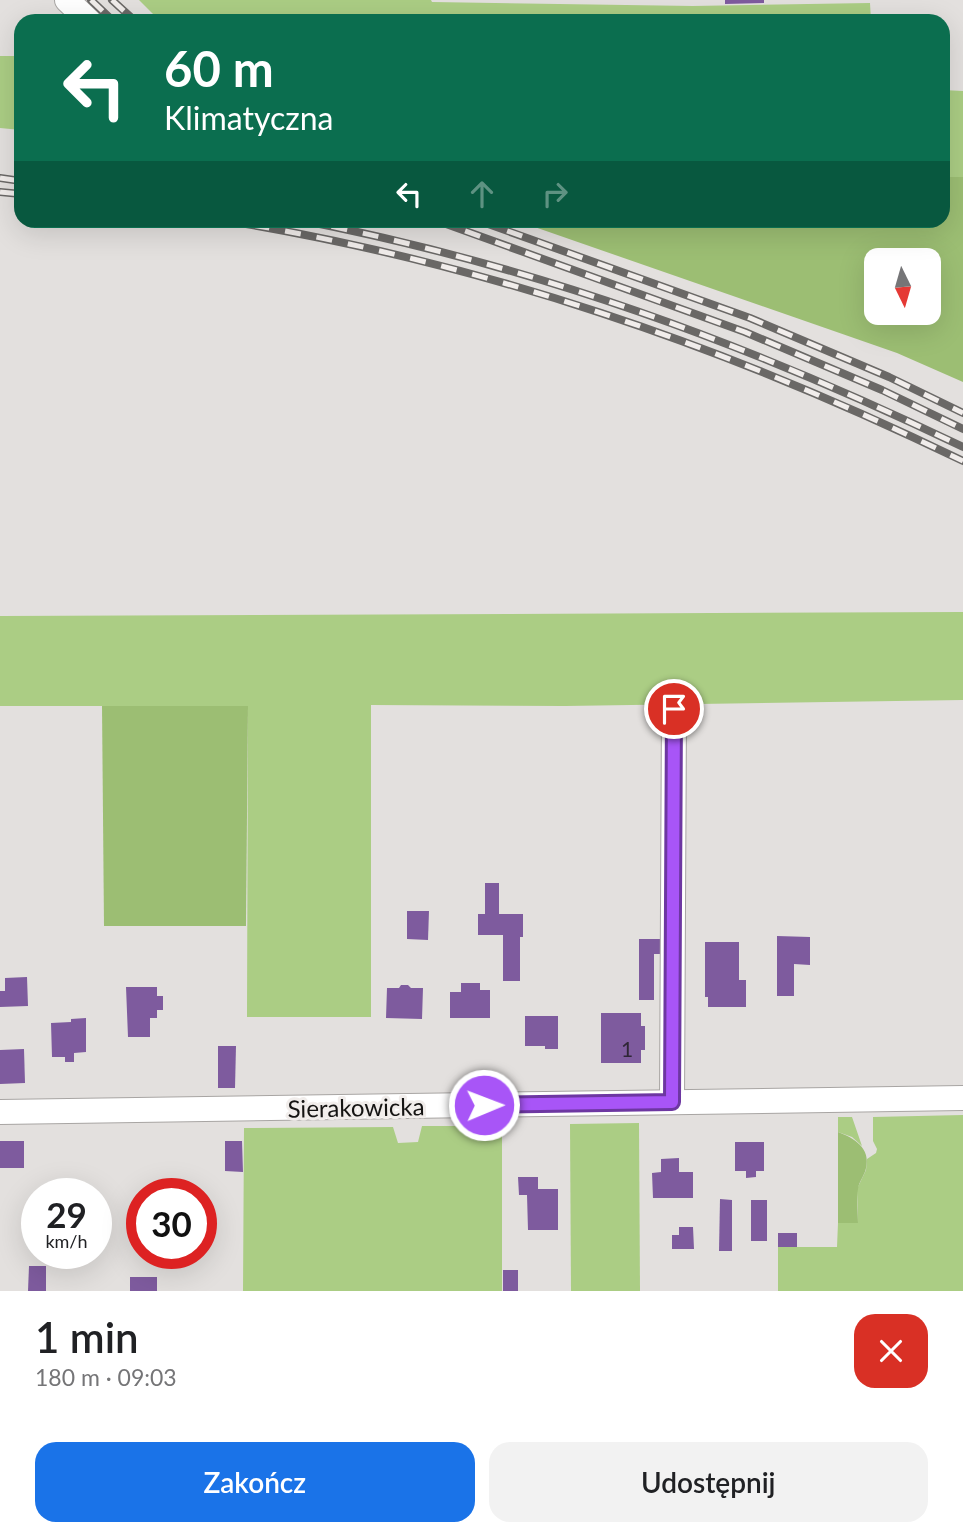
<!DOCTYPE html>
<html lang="pl">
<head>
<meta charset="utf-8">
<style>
	:root { --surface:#fff; --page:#f2f2f2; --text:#202124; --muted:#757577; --accent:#1a73e8 }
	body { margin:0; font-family:Lato,sans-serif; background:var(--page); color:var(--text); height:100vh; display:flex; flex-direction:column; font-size:26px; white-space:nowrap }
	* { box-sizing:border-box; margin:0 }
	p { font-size:23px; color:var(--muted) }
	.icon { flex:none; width:38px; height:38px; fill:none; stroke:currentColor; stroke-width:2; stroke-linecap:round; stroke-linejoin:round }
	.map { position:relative; height:1291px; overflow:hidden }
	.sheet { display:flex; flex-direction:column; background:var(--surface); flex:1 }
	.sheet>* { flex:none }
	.top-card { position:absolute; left:14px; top:14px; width:936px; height:214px; border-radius:21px; box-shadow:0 7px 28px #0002; background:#0b6e4f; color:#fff; overflow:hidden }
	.needle { width:46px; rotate:175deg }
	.controls { position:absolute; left:864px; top:248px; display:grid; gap:14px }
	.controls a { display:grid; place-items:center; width:77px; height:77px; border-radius:14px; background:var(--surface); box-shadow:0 7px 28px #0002; font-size:35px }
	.speed { position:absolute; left:21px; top:1178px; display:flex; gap:14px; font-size:35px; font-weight:700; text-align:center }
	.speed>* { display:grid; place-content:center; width:91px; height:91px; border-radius:50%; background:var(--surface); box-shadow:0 7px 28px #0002; line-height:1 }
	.speed small { font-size:18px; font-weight:400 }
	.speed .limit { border:10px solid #d22; background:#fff; color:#111 }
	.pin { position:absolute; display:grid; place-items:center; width:60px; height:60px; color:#fff; margin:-30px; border:4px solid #fff; border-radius:50%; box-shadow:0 2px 7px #0007 }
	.me { position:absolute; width:77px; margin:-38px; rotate:89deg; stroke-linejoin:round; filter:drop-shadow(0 0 5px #0008) }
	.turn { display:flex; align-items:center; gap:24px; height:147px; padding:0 35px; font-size:32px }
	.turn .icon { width:91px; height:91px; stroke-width:2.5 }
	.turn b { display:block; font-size:49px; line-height:60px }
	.lanes { display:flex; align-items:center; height:66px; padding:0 35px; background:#0003; justify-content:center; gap:35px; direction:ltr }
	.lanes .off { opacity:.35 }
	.round { display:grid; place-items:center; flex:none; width:74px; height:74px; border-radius:21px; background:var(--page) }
	.summary { display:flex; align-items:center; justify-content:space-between; height:119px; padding:0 35px }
	h1 { font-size:42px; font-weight:600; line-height:52px }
	.button { display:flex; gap:14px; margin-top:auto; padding:14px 35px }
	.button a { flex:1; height:80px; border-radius:21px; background:var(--accent); color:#fff; font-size:28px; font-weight:600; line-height:80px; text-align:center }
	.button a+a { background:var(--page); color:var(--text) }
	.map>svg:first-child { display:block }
	.green { fill:#abcd84 }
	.forest { fill:#9cbe73; fill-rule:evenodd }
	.building { fill:#7e5b9e }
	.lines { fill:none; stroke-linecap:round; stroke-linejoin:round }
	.minor-casing { stroke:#a8a5a3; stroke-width:26 }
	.minor { stroke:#fff; stroke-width:24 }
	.rail-casing { stroke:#6a6866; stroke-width:8 }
	.rail { stroke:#f1edeb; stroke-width:5; stroke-dasharray:16; stroke-linecap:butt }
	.route-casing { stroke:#6d37a1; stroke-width:18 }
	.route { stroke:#a855f7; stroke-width:12 }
	.labels { text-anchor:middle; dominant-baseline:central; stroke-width:6; stroke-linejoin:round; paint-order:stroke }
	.number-label { font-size:21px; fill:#2f2636 }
	.street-label { font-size:24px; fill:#151413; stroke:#f1edeb }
</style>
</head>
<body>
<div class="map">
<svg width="963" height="1291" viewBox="0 0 963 1291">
	<rect width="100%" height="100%" fill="#e3e0de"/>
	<g class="green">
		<path d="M 139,0 L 431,0 L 432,2 L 693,6 L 870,3 L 871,21 L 160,21 Z"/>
		<path d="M 0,56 L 21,56 L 21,130 L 0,128 Z"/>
		<path d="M 943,90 L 963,91 L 963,177 L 943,177 Z"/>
		<path d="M 963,612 L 963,700 L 565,706 L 371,705 L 371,1017 L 247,1017 L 248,706 L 0,706 L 0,616 Z"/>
		<path d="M 963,1115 L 963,1291 L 778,1291 L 778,1247 L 837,1247 L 838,1223 L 858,1223 L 857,1189 L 866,1170 L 867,1159 L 876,1153 L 877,1149 L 873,1141 L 873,1117 Z"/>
		<path d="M 838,1117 L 852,1117 L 862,1146 L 852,1137 L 838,1132 Z"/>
		<path d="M 639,1123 L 640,1291 L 571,1291 L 570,1124 Z"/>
		<path d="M 422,1126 L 502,1126 L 502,1291 L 243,1291 L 244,1128 L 393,1127 L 398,1143 L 418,1142 Z"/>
	</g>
	<g class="forest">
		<path d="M 943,177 L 963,177 L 963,382 L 897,353 L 526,224 L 532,220 L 943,220 ZM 877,261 L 929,261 L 929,313 L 877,313 Z"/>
		<path d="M 102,706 L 248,706 L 246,926 L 104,926 Z"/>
		<path d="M 838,1132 C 854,1138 871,1148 866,1168 C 865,1175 859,1181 858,1189 C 856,1199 858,1212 858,1223 L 838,1223 Z"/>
	</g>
	<g class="building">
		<path d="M 725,0 L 764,0 L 764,3 L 725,4 Z"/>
		<path d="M 485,883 L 499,883 L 499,914 L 523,914 L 523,937 L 520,937 L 520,981 L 503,981 L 503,935 L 478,935 L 478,914 L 485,914 Z"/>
		<path d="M 407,911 L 429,911 L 428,940 L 407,939 Z"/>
		<path d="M 777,936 L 810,937 L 810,965 L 794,964 L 794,996 L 777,996 Z"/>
		<path d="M 639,939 L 661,939 L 661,954 L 654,954 L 654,1000 L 639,1000 Z"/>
		<path d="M 705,942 L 739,942 L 739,980 L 746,980 L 746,1007 L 708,1007 L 708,997 L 705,997 Z"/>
		<path d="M 27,977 L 28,1006 L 0,1007 L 0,991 L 5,991 L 5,978 Z"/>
		<path d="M 461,983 L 480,983 L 480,990 L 490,990 L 490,1018 L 450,1018 L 450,992 L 461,992 Z"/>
		<path d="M 401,985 L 408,985 L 411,988 L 423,988 L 422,1019 L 386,1018 L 387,988 L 399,988 Z"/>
		<path d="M 126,987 L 157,987 L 157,996 L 163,996 L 163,1010 L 157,1010 L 157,1018 L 150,1018 L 150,1037 L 128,1037 Z"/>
		<path d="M 601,1013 L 641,1013 L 641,1026 L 645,1026 L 645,1050 L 641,1050 L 641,1063 L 601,1063 Z"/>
		<path d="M 525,1016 L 558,1016 L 558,1049 L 545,1049 L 545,1046 L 525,1046 Z"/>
		<path d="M 86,1018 L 86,1052 L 74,1053 L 74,1062 L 65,1062 L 65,1057 L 52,1057 L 51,1023 L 71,1022 L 71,1019 Z"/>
		<path d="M 218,1046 L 236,1046 L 235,1088 L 218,1088 Z"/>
		<path d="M 24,1049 L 25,1083 L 0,1084 L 0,1050 Z"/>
		<rect x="0" y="1141" width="24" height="27"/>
		<path d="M 225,1141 L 242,1141 L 243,1172 L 225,1171 Z"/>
		<path d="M 735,1142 L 764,1142 L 764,1171 L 756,1171 L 756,1177 L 746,1178 L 746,1171 L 735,1171 Z"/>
		<path d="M 679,1158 L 679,1172 L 693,1172 L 693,1198 L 653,1198 L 652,1173 L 661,1172 L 661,1159 Z"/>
		<path d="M 518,1177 L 538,1177 L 538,1189 L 558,1189 L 558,1230 L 528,1230 L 527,1195 L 519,1195 Z"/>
		<path d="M 720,1199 L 732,1200 L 732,1251 L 719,1251 Z"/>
		<rect x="751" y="1200" width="16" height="41"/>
		<path d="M 679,1227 L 693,1227 L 694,1249 L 672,1249 L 672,1235 L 679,1235 Z"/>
		<rect x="778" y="1233" width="19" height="14"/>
		<path d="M 29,1266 L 46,1266 L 46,1291 L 28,1291 Z"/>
		<rect x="503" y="1270" width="15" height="21"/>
		<rect x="130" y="1277" width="27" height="14"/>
	</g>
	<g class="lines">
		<g class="minor-casing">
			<g id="minor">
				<path d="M 67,0 L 89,21"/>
				<path d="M 672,1102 L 674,710"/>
				<path d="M 0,1112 L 963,1098"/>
			</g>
		</g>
		<use href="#minor" class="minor"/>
		<g class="rail-casing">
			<g id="rail">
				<path d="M 91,0 L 113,21"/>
				<path d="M 112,0 L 135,21"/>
				<path d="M 0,178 L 21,181"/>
				<path d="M 0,192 L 21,194"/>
				<path d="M 222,220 C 483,262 726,346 963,461"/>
				<path d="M 300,220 C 536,266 747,343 963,447"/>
				<path d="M 435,220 L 745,332 L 882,390 L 963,429"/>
				<path d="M 477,220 L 750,318 L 889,377 L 963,413"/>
			</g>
		</g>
		<use href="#rail" class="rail"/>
	</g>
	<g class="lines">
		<g class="route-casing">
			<path id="route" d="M 484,1105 L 672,1102 L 674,709"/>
		</g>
		<use href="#route" class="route"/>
	</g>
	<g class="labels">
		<g class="number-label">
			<text x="627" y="1048">1</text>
		</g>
		<g class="street-label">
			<text transform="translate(356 1107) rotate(-1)">Sierakowicka</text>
		</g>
	</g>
</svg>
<div class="controls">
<a><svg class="needle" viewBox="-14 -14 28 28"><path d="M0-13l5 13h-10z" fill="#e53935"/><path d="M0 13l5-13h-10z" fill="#757577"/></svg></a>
</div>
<div class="speed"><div>29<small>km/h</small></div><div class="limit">30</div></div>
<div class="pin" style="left:674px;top:709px;background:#d93025"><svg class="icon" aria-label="arrive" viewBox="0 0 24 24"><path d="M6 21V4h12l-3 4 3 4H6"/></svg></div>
<svg class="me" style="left:484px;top:1105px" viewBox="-20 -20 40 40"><circle r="17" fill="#a855f7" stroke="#fff" stroke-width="3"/><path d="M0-11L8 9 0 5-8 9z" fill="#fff"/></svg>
<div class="top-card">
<div class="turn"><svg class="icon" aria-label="left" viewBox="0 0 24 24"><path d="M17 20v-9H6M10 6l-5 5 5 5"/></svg><div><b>60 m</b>Klimatyczna</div></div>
<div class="lanes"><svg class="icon" aria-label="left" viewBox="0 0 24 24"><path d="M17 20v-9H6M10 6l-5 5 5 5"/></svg><svg class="icon off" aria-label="ahead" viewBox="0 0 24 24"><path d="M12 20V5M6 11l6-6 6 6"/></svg><svg class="icon off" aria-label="right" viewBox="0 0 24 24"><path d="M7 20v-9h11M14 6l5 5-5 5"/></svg></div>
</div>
</div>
<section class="sheet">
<div class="summary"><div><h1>1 min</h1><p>180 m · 09:03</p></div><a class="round" style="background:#d93025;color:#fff"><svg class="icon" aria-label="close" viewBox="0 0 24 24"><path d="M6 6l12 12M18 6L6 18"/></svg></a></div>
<div class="button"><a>Zakończ</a><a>Udostępnij</a></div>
</section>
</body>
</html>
